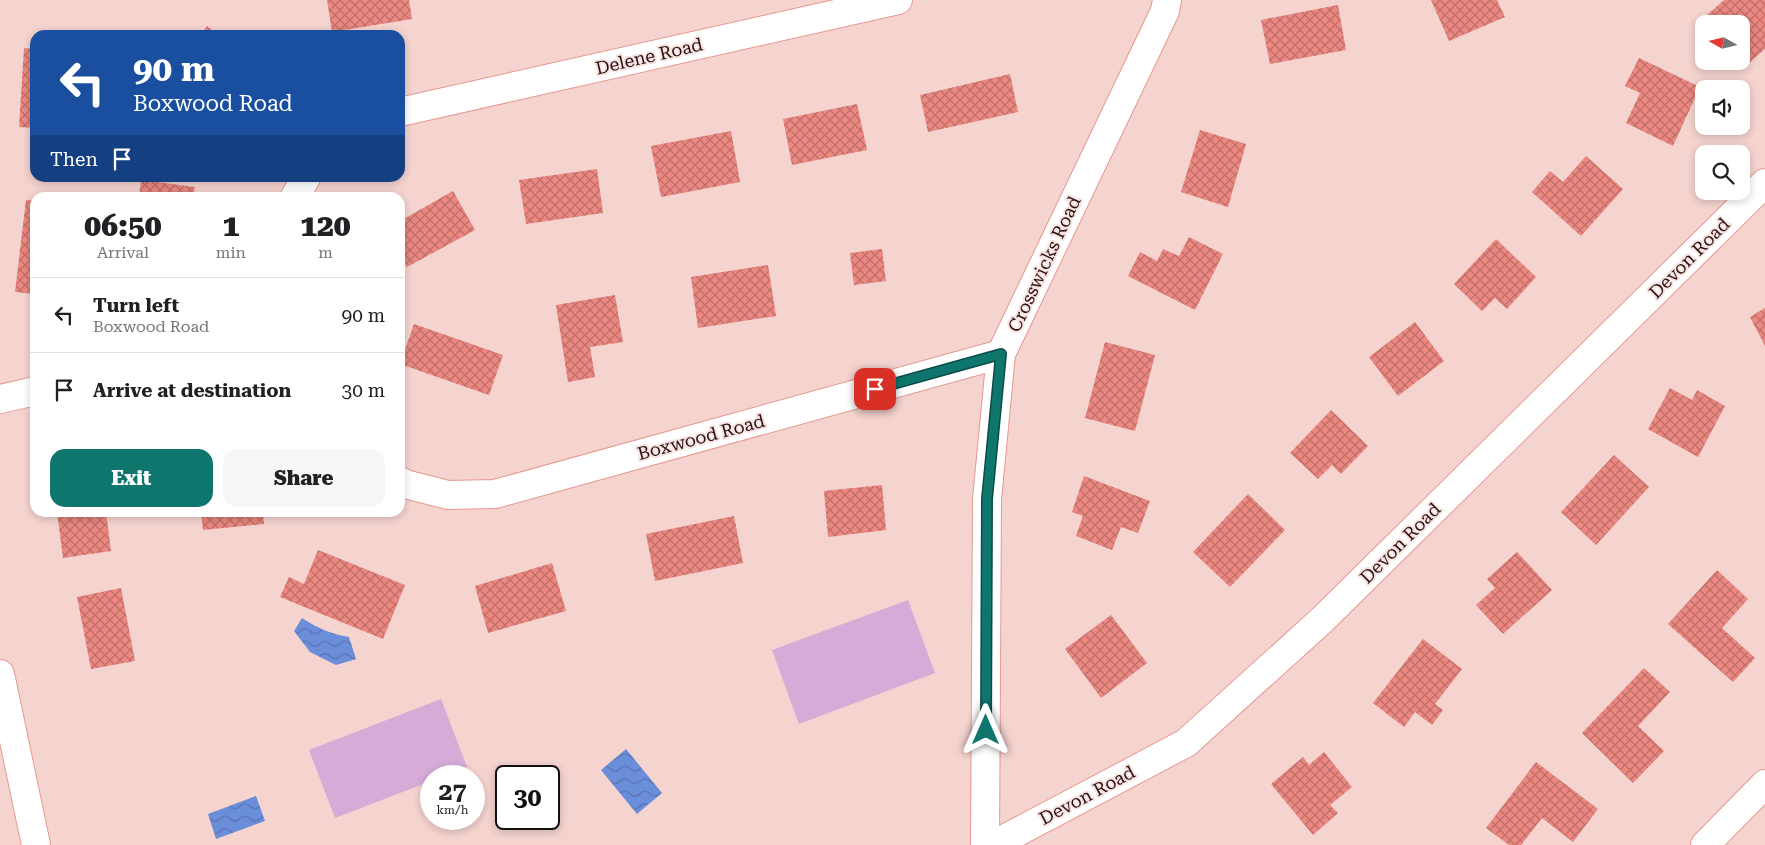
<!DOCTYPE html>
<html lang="en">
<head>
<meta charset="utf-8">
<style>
	:root { --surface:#fff; --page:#f6f6f6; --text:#202124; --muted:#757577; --line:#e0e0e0; --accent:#0f766e }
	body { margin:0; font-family:"Roboto Serif",serif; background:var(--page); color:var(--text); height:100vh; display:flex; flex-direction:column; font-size:19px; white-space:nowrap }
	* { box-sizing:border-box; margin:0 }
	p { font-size:16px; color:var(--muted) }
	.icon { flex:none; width:28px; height:28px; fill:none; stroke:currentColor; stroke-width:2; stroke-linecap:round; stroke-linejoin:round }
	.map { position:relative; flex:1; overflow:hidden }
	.sheet { position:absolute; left:30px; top:192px; width:375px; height:325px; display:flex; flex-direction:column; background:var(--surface); border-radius:15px; box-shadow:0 2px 8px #0003 }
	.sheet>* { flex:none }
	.banner { position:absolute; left:30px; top:30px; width:375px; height:152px; border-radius:15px; box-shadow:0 2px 8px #0003; background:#1a4fa0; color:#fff; overflow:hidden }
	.needle { width:32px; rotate:278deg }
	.tools { position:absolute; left:1695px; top:15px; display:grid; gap:10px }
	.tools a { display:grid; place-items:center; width:55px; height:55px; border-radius:10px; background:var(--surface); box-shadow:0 2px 8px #0003; font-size:25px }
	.speed { position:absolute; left:420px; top:765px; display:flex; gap:10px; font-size:25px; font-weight:700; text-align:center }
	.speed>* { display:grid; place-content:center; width:65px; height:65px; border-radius:50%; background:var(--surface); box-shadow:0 2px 8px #0003; line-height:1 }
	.speed small { font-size:12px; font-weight:400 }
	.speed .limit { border:2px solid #111; border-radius:8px; background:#fff; color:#111 }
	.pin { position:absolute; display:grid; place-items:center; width:42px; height:42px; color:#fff; margin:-21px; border-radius:10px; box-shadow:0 2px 8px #0006 }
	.me { position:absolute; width:55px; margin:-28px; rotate:0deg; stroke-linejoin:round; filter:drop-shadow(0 0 4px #0008) }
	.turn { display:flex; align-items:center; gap:18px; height:105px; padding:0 20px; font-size:22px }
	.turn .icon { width:65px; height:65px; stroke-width:2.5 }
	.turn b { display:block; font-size:35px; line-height:42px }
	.then { display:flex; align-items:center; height:48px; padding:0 20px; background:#0003; gap:10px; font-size:19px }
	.eta { display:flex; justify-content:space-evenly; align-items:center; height:85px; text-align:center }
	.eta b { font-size:30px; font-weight:800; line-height:35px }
	.primary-button { display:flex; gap:10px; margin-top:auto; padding:10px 20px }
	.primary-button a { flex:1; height:58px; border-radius:15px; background:var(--accent); color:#fff; font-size:20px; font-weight:800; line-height:58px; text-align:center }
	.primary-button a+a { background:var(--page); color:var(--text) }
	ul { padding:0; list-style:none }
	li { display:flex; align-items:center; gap:15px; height:75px; padding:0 20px; border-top:1px solid var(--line) }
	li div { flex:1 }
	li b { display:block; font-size:19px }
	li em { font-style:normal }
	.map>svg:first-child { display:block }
	.pitch { fill:#d6abd8 }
	.water { fill:url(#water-waves) }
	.building { fill:url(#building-cross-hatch) }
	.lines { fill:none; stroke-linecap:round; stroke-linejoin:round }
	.street-casing { stroke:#e89891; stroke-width:30 }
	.secondary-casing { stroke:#e89891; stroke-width:30 }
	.street { stroke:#fff; stroke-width:28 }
	.secondary { stroke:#fff; stroke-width:28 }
	.route-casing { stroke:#0a4d48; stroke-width:12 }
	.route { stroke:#0f766e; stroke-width:9 }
	.labels { text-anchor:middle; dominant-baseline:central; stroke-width:4; stroke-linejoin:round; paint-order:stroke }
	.street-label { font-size:18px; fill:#2d100e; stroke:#f6e5e3 }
</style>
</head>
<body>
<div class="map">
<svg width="1765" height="845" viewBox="0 0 1765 845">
	<defs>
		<pattern id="water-waves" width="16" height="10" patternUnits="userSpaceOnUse" patternTransform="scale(1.25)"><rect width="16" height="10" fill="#6b8edb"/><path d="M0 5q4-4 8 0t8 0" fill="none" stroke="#5873b0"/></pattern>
		<pattern id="building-cross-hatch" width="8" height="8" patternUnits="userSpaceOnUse" patternTransform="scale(1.25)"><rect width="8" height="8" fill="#eb8881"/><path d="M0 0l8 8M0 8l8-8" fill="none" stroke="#bf6e68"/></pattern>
	</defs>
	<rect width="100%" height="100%" fill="#f5d3cf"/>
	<g class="pitch">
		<path d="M 908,600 L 935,673 L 799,724 L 772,650 Z"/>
		<path d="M 441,699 L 467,767 L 443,776 L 431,776 L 431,781 L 335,818 L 309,750 Z"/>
	</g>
	<g class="water">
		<path d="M 302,618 C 317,628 331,634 349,637 L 356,659 L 336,665 L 310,652 L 294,631 Z"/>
		<path d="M 626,749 L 662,793 L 637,814 L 601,770 Z"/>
		<path d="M 256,796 L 265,821 L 216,839 L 208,814 Z"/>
	</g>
	<g class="building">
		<path d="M 327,0 L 409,0 L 412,19 L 332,32 Z"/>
		<path d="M 1431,0 L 1497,0 L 1505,17 L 1449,41 Z"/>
		<path d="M 1724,0 L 1765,0 L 1765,49 L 1748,64 L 1741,56 L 1741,24 L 1713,24 L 1706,16 Z"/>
		<path d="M 1338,5 L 1346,50 L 1270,64 L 1261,20 Z"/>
		<path d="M 207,26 L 218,35 L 200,35 Z"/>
		<path d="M 24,48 L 35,49 L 35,128 L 19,127 Z"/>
		<path d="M 1639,58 L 1700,87 L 1673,146 L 1626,123 L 1640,93 L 1625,86 Z"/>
		<path d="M 1010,74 L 1018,112 L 928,132 L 920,95 Z"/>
		<path d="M 857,104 L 867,150 L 792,165 L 783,119 Z"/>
		<path d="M 1200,130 L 1246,144 L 1228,207 L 1181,192 Z"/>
		<path d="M 731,131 L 740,182 L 661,197 L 651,146 Z"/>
		<path d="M 1586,156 L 1623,189 L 1581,236 L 1532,192 L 1550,171 L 1563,182 Z"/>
		<path d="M 597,169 L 603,213 L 526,224 L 519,180 Z"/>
		<path d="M 141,180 L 195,187 L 193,198 L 139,198 Z"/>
		<path d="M 453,191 L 475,230 L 407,267 L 400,255 L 400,221 Z"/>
		<path d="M 26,200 L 35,201 L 35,294 L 15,292 Z"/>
		<path d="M 1189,237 L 1223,254 L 1195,310 L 1128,276 L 1140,252 L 1157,261 L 1163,249 L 1179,256 Z"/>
		<path d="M 1496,239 L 1536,277 L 1507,309 L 1495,298 L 1482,311 L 1454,284 Z"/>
		<path d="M 882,249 L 886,281 L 854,285 L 850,253 Z"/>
		<path d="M 768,265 L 776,316 L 698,328 L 691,277 Z"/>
		<path d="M 615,295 L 623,342 L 590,347 L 595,377 L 568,382 L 556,305 Z"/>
		<path d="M 1765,308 L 1765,346 L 1750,317 Z"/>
		<path d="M 1415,322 L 1444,361 L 1398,396 L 1369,357 Z"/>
		<path d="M 414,324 L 503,355 L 489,395 L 400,364 Z"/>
		<path d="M 1105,342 L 1155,355 L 1135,431 L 1085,418 Z"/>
		<path d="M 1670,388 L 1692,400 L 1697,390 L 1725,406 L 1698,457 L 1648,429 Z"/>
		<path d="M 1331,410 L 1368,446 L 1341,474 L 1332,465 L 1318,479 L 1290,453 Z"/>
		<path d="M 1614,455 L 1649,487 L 1596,545 L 1561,512 Z"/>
		<path d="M 1084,476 L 1150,501 L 1138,533 L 1121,527 L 1112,550 L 1076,536 L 1083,516 L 1072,512 Z"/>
		<path d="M 882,485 L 886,530 L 828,537 L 824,491 Z"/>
		<path d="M 1248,494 L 1285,530 L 1230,587 L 1193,552 Z"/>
		<path d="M 57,512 L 106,512 L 111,551 L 63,558 Z"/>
		<path d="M 201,512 L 263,512 L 264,524 L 203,530 Z"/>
		<path d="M 734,516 L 743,563 L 655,581 L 646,534 Z"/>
		<path d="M 318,550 L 405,585 L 383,639 L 280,597 L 289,577 L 304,584 Z"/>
		<path d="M 1517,552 L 1552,590 L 1503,634 L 1476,605 L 1495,588 L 1487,579 Z"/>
		<path d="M 552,563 L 566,611 L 488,633 L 475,586 Z"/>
		<path d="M 1717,570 L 1748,599 L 1722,628 L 1755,658 L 1733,682 L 1668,624 Z"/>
		<path d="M 121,588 L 135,661 L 91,669 L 77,597 Z"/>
		<path d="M 1111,615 L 1147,663 L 1101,698 L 1065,649 Z"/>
		<path d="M 1423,639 L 1462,669 L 1435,704 L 1443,710 L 1432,725 L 1415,712 L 1404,727 L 1373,703 Z"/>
		<path d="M 1644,668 L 1670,692 L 1638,726 L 1664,751 L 1633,783 L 1582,733 Z"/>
		<path d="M 1324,752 L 1352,787 L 1330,805 L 1338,813 L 1313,835 L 1271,784 L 1303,757 L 1309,765 Z"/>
		<path d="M 1536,762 L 1598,809 L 1573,842 L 1542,818 L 1521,845 L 1509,845 L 1486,828 Z"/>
	</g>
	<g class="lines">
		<g class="street-casing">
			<g id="street">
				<path d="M 400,112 L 898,0"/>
				<path d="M 294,198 L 306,178"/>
				<path d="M 0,399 L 35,391"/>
				<path d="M 400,481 L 405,484 L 448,495 L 495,494 L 1001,354"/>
				<path d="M 985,845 L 987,499 L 1001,354 L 1165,11 L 1167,0"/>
				<path d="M 993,845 L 1186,743 L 1322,620 L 1765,183"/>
				<path d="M 1705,845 L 1765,784"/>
			</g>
		</g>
		<g class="secondary-casing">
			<path id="secondary" d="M 0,674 L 36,845"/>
		</g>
		<use href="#street" class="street"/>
		<use href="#secondary" class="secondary"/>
	</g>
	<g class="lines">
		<g class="route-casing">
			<path id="route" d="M 875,389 L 1001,354 L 987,499 L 986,730"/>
		</g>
		<use href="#route" class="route"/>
	</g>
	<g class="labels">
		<g class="street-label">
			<text transform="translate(649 56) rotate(-13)">Delene Road</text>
			<text transform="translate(1689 258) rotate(-45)">Devon Road</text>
			<text transform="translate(1044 264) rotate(-65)">Crosswicks Road</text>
			<text transform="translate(701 437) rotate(-15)">Boxwood Road</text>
			<text transform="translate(1400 543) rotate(-45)">Devon Road</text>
			<text transform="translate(1087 795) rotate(-28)">Devon Road</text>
		</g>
	</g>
</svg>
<div class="tools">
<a><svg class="needle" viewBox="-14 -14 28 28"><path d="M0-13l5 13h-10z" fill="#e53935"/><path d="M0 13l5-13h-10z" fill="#757577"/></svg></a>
<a><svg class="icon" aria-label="sound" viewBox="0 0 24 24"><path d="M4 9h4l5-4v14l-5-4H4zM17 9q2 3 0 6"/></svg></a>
<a><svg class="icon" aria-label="search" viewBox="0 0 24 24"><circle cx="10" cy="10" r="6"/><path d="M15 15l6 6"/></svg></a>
</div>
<div class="speed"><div>27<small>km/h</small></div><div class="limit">30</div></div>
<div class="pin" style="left:875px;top:389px;background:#d93025"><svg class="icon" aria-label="arrive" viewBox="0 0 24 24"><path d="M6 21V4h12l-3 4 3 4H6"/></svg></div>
<svg class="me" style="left:986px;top:730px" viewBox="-20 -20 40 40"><path d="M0-17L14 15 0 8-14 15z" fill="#0f766e" stroke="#fff" stroke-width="4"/></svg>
<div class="banner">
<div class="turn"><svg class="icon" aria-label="left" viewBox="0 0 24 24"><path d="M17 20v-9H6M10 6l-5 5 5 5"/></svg><div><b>90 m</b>Boxwood Road</div></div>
<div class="then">Then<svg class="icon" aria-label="arrive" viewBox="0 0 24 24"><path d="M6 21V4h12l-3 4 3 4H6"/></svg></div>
</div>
<section class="sheet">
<div class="eta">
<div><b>06:50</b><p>Arrival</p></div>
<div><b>1</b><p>min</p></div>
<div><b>120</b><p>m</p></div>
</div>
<ul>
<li><svg class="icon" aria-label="left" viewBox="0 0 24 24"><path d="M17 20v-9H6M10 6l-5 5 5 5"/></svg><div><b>Turn left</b><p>Boxwood Road</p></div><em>90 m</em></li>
<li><svg class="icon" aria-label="arrive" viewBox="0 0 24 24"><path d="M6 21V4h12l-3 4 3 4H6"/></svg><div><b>Arrive at destination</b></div><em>30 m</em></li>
</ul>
<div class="primary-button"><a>Exit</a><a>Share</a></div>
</section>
</div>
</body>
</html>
